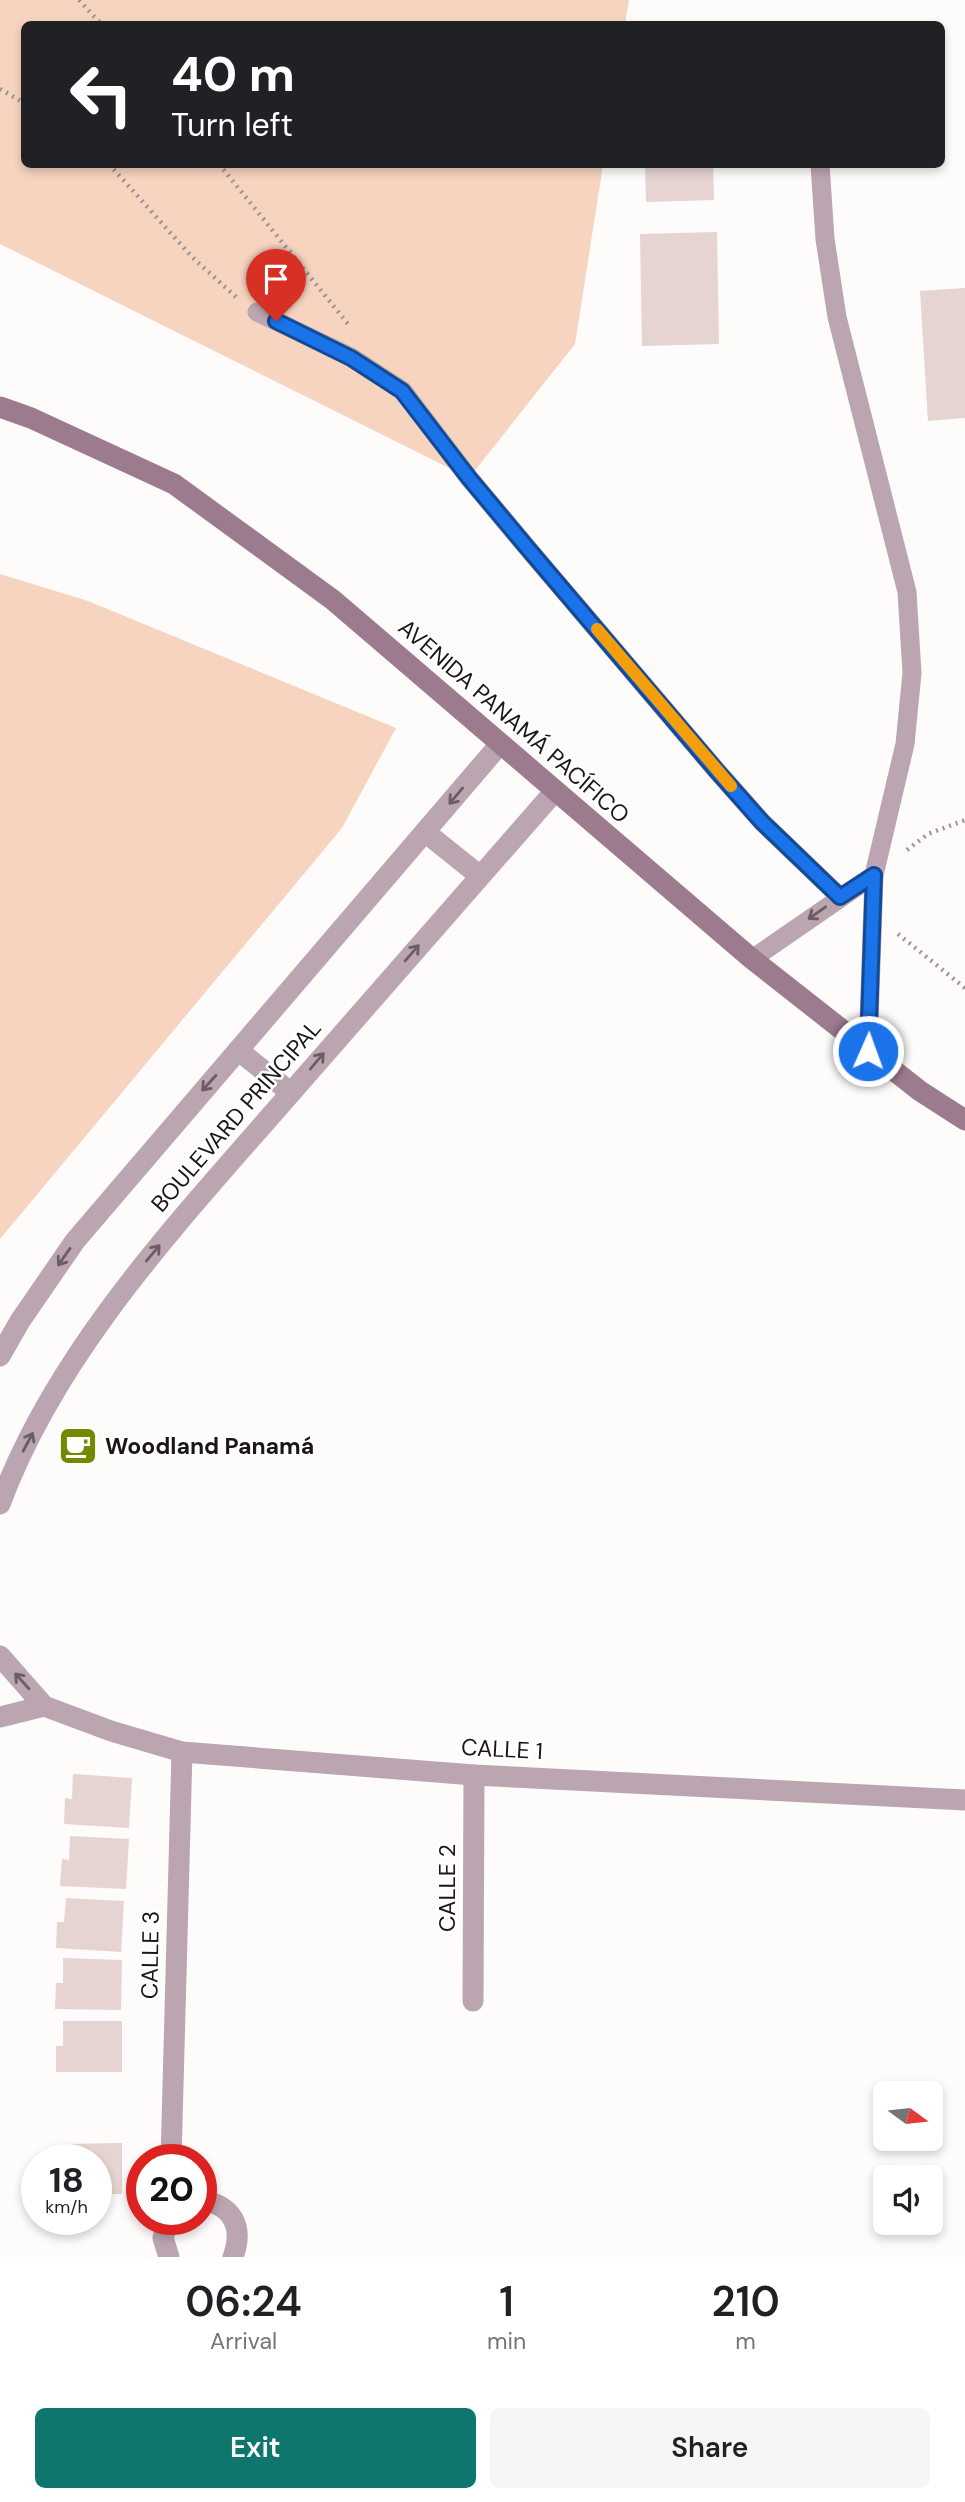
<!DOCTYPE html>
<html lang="en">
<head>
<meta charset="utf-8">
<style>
	:root { --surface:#fff; --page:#f6f6f6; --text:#202124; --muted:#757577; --accent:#0f766e }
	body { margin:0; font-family:"DM Sans",sans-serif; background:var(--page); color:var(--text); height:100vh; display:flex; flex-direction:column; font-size:26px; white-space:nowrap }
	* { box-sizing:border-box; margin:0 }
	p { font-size:23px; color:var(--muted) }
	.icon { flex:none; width:38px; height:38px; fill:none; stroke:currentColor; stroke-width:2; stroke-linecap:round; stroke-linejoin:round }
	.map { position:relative; height:2257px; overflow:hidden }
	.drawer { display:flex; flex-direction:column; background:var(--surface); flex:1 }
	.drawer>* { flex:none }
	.top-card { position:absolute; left:21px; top:21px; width:924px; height:147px; border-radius:10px; box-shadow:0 4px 10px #0003; background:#202124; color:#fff; overflow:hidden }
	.needle { width:46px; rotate:105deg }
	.fabs { position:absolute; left:873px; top:2081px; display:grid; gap:14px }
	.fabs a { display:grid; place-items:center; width:70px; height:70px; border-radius:10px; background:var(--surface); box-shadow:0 4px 10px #0003; font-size:35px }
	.speed { position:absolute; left:21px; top:2144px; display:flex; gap:14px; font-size:35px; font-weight:700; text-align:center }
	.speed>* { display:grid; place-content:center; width:91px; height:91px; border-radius:50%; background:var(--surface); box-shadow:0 4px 10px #0003; line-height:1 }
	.speed small { font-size:18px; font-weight:400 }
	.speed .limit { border:10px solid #d22; background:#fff; color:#111 }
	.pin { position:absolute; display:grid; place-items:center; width:60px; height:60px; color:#fff; margin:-72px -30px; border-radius:50% 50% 50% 0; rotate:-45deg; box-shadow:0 0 7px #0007 }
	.pin .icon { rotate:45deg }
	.me { position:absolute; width:77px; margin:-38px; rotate:2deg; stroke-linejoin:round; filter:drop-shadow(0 0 5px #0008) }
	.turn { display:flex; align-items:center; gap:24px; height:147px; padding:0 35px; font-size:32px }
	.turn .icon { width:91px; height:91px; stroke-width:2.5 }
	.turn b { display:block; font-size:49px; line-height:60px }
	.eta { display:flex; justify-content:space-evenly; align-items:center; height:119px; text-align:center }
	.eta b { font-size:42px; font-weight:600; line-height:49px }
	.cta { display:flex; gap:14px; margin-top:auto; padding:14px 35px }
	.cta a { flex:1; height:80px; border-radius:10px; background:var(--accent); color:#fff; font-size:28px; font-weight:600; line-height:80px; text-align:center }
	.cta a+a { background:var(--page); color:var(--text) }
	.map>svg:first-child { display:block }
	.green { fill:#f7d4bf }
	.building { fill:#e5d4d1 }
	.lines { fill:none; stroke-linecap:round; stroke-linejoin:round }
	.path { stroke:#999495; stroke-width:4.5; stroke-dasharray:2 5; stroke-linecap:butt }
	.service { stroke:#bba5b1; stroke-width:19 }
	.minor { stroke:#bba5b1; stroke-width:21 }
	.secondary { stroke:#9b7b8d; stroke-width:21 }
	.oneway { stroke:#6b5d64 }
	.route-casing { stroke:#114b97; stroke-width:18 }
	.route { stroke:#1a73e8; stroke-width:12 }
	.slow { stroke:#f59e0b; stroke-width:12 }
	.labels { text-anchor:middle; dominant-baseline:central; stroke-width:5; stroke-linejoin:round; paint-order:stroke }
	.street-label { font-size:23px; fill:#1b1516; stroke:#fff }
	.poi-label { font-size:23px; font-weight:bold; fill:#1b1516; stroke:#fff; text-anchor:start }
</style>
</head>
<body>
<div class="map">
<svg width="965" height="2257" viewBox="0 0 965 2257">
	<rect width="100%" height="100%" fill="#fefbfb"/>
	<g class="green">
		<path d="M 0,0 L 629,0 L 625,24 L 24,24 L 24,164 L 603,165 L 575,344 L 469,478 L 0,244 Z"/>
		<path d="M 0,574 L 88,601 L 396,728 L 342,828 L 0,1239 Z"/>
	</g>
	<g class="building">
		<path d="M 645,164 L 713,164 L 714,200 L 646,202 Z"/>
		<path d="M 717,232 L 719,344 L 642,346 L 640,234 Z"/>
		<path d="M 965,288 L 965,418 L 928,421 L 920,291 Z"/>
		<path d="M 73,1774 L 132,1778 L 129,1828 L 64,1824 L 65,1798 L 72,1799 Z"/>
		<path d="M 70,1836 L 129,1839 L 126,1889 L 60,1886 L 62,1859 L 69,1860 Z"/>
		<path d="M 66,1898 L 124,1901 L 121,1952 L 56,1948 L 57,1922 L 64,1922 Z"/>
		<path d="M 63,1958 L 122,1960 L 121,2010 L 55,2009 L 56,1983 L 63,1983 Z"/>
		<path d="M 63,2021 L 122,2021 L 122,2072 L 56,2072 L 56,2046 L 63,2046 Z"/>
		<path d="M 122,2143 L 122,2194 L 96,2194 L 96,2160 L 63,2160 L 63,2144 Z"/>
	</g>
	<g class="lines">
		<g class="path">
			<path d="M 79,0 L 101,24"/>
			<path d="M 0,89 L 24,103"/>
			<path d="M 109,164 L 192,257 L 236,297"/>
			<path d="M 219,164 L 348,324"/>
			<path d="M 907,850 L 928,834 L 965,820"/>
			<path d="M 898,934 L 965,988"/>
		</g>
		<g class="service">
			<path d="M 820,164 L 825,239 L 837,317 L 907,592 L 912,673 L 905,744 L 874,875 L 868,1051"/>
			<path d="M 257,312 L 351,357 L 403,391 L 469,478 L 530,551 L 716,770 L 762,822 L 840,897"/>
			<path d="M 752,959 L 874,875"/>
		</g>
		<g class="minor">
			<path d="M 425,832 L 480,876"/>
			<path d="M 238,1050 L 291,1093"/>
			<path d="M 0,1356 L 20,1321 L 75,1241 L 500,744"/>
			<path d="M 0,1504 C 55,1355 172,1229 275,1111 C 368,1004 461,897 555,791"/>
			<path d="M 0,1656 L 44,1706 L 111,1731 L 182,1752 L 474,1775 L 965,1800"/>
			<path d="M 0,1717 L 44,1706"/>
			<path d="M 473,2001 L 474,1775"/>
			<path d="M 171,2160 L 182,1752"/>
			<path d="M 201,2200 C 233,2205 244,2227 233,2257"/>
			<path d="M 169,2219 L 163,2238 L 169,2257"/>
		</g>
		<path class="secondary" d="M 0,407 L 31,418 L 174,484 L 333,600 L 752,959 L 920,1091 L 965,1120"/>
	</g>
	<defs><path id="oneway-shaft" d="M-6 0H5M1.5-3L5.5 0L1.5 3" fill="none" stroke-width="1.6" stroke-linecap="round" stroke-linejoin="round" transform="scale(1.75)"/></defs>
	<g class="oneway">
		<use href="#oneway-shaft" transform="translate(456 796) rotate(130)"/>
		<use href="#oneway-shaft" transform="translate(817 913) rotate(145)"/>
		<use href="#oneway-shaft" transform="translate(412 953) rotate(-49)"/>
		<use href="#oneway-shaft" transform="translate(317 1061) rotate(-50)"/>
		<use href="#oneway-shaft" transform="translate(209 1083) rotate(132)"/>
		<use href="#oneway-shaft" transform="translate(153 1253) rotate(-50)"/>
		<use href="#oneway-shaft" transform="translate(64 1257) rotate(125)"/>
		<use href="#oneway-shaft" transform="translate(28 1442) rotate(-62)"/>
		<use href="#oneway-shaft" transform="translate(22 1681) rotate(-132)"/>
	</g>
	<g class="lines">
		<g class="route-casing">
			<path id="route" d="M 276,321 L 351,358 L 402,391 L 469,478 L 530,551 L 716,770 L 762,822 L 840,897 L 874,875 L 868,1051"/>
		</g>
		<use href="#route" class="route"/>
		<path class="slow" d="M 597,629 L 731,786"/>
	</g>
	<defs>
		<g id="cafe-square" transform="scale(2.0125)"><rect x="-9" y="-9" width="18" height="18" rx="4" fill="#708b02" stroke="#fff"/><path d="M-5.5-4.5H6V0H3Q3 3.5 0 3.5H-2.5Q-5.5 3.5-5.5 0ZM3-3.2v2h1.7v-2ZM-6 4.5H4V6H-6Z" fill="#fff"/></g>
	</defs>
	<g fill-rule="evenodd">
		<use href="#cafe-square" x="78" y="1446"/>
	</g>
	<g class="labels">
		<g class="street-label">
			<text transform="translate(514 721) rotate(41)">AVENIDA PANAMÁ PACÍFICO</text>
			<text transform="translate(236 1116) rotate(-49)">BOULEVARD PRINCIPAL</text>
			<text transform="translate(502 1749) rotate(3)">CALLE 1</text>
			<text transform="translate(447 1888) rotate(-90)">CALLE 2</text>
			<text transform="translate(150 1955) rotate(-89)">CALLE 3</text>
		</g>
		<g class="poi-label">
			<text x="105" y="1446">Woodland Panamá</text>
		</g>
	</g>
</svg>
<div class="fabs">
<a><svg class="needle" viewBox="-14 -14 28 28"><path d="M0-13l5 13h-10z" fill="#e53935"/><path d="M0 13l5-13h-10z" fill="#757577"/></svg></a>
<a><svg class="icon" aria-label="sound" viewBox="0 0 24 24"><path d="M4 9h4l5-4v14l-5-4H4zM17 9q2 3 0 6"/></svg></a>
</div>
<div class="speed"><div>18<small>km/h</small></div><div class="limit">20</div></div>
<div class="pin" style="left:276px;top:321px;background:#d93025"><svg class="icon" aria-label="arrive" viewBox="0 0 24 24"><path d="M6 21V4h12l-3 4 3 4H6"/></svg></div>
<svg class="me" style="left:868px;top:1051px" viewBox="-20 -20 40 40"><circle r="17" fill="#1a73e8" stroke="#fff" stroke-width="3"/><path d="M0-11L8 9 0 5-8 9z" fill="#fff"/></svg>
<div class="top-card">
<div class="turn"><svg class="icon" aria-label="left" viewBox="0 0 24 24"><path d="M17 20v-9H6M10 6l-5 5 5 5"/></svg><div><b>40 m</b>Turn left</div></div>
</div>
</div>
<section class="drawer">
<div class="eta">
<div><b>06:24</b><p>Arrival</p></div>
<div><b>1</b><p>min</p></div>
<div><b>210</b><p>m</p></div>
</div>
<div class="cta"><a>Exit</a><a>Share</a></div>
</section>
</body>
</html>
